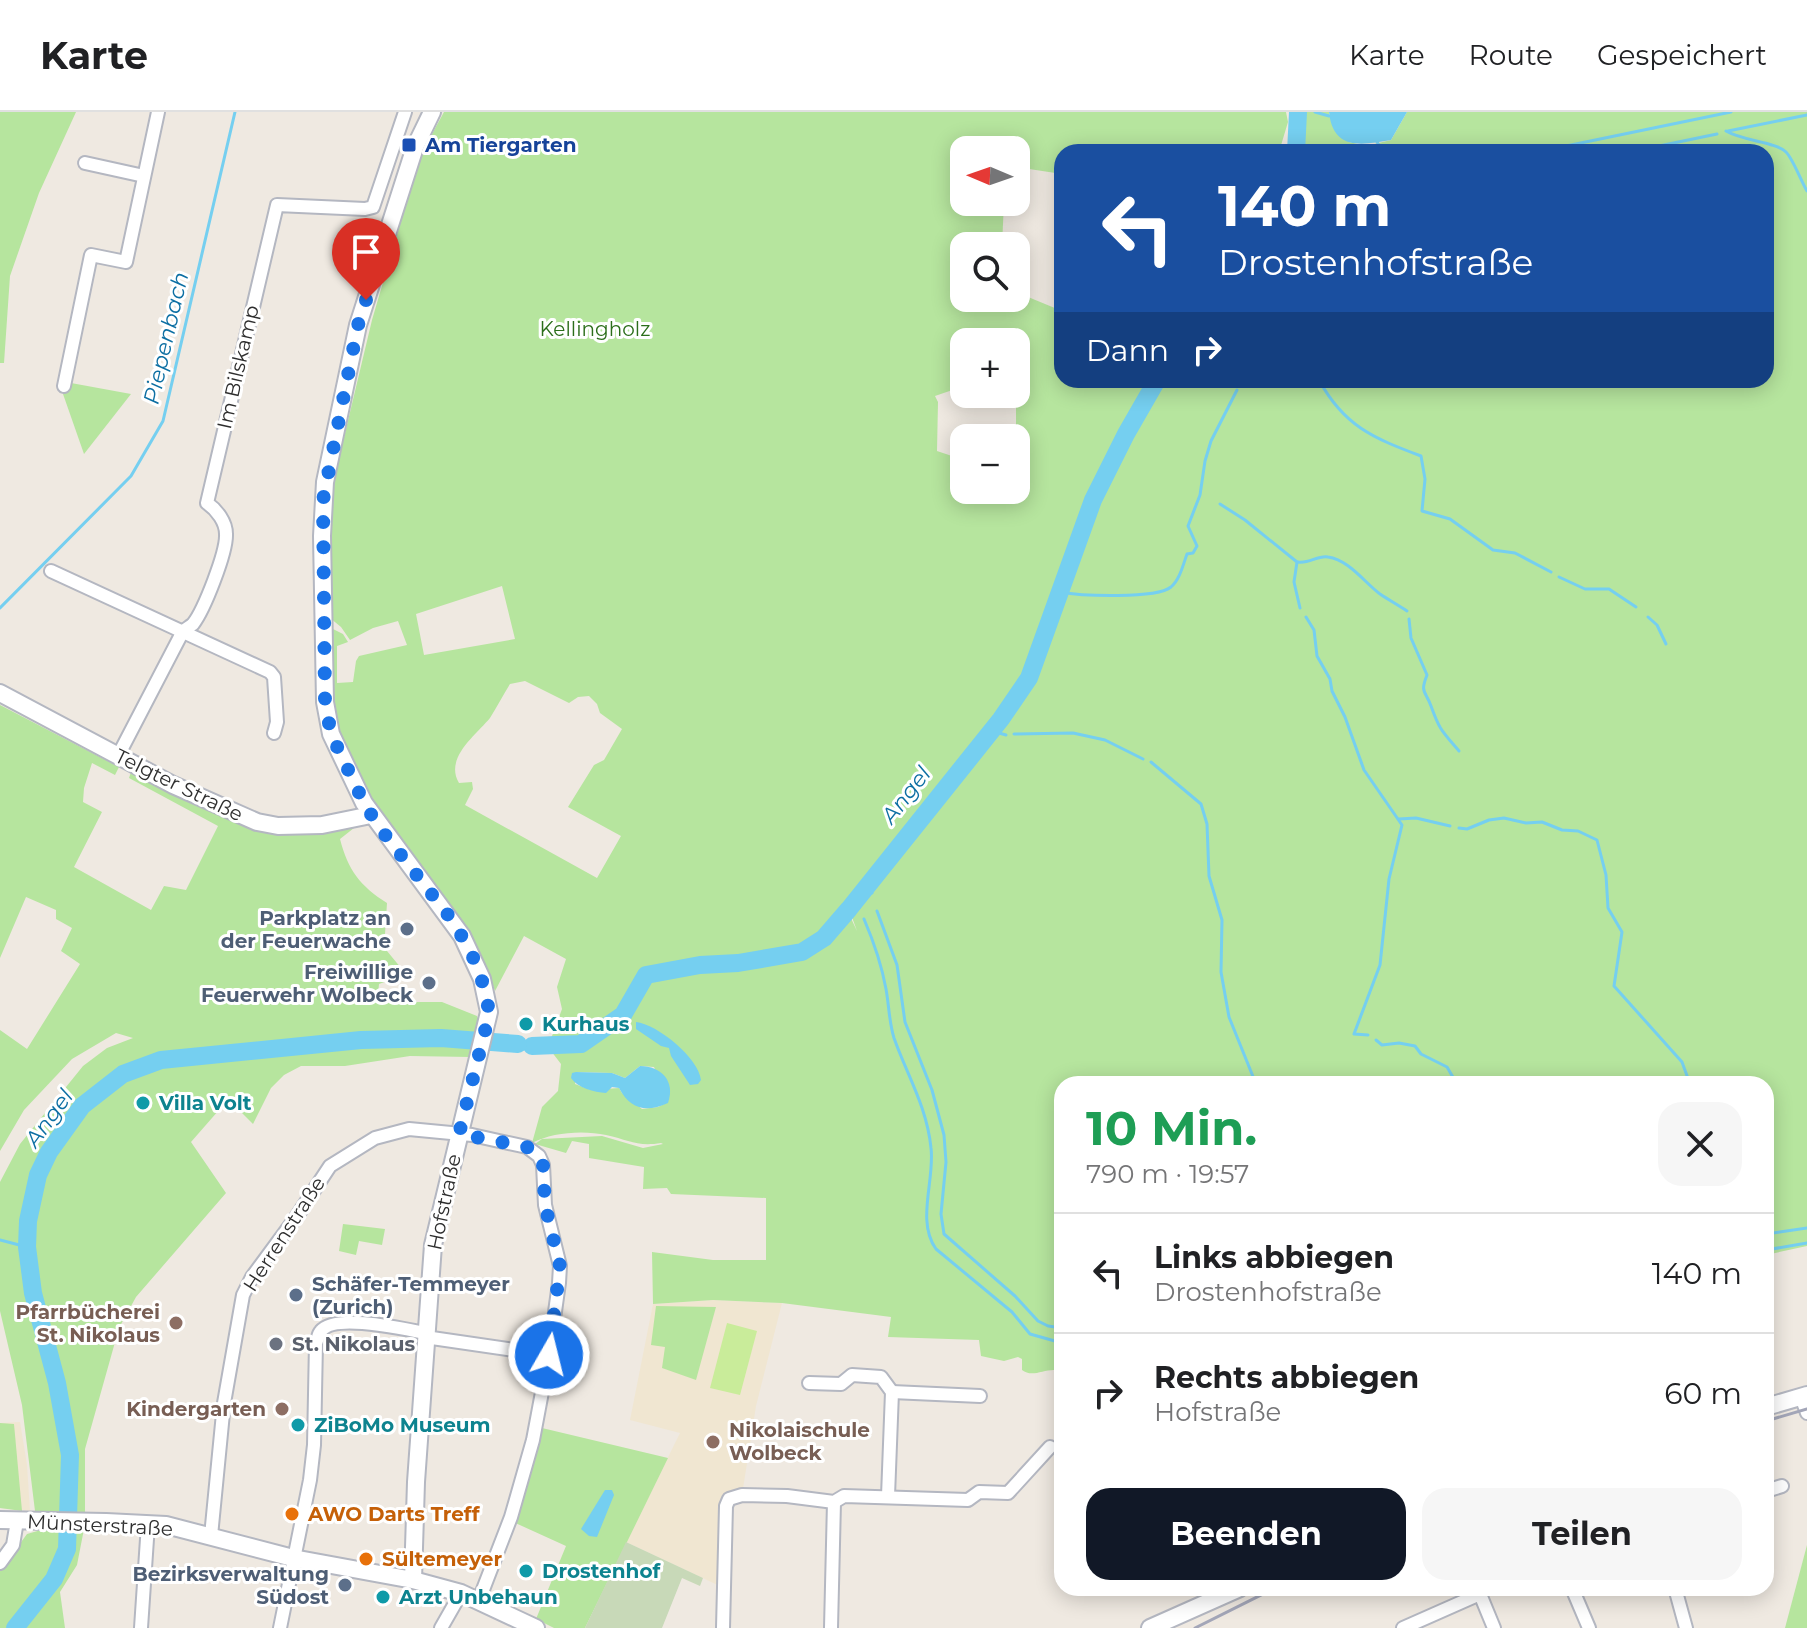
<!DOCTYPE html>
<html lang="de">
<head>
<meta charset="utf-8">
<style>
	:root { --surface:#fff; --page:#f6f6f6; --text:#202124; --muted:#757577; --line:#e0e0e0; --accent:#111827 }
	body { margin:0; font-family:Montserrat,sans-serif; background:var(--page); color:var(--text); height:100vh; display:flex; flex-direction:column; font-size:30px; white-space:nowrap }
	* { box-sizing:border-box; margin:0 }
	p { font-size:26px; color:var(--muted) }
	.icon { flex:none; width:44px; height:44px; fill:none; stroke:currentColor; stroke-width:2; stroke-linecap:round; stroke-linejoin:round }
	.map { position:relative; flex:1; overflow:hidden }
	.drawer { position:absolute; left:1054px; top:964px; width:720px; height:520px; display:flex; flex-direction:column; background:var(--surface); border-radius:24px; box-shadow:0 4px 20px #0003 }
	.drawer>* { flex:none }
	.hud { position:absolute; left:1054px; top:32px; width:720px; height:244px; border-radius:24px; box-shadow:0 4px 20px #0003; background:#1a4fa0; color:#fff; overflow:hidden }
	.needle { width:52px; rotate:272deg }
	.buttons { position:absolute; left:950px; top:24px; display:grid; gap:16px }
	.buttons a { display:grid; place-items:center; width:80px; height:80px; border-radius:16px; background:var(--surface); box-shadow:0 4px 20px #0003; font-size:40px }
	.pin { position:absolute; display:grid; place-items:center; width:68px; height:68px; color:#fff; margin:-82px -34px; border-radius:50% 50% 50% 0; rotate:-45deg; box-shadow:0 0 8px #0007 }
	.pin .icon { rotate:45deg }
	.me { position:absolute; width:88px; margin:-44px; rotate:8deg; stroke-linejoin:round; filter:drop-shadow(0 0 6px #0008) }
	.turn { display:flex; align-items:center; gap:28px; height:168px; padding:0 32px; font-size:36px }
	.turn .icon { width:104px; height:104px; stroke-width:2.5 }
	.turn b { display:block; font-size:56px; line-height:68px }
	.then { display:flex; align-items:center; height:76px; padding:0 32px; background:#0003; gap:16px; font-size:30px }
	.round { display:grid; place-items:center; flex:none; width:84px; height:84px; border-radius:24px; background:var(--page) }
	.overview { display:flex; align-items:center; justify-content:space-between; height:136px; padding:0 32px }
	h1 { font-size:48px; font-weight:700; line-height:60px; color:#1e9e55 }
	.button { display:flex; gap:16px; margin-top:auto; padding:16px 32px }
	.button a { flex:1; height:92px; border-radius:24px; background:var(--accent); color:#fff; font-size:32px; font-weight:700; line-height:92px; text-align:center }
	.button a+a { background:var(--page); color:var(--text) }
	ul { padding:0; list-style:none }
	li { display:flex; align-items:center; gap:24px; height:120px; padding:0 32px; border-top:2px solid var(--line) }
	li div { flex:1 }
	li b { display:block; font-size:30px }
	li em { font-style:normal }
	header { display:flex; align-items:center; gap:48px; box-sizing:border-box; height:112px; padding:0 40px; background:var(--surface); border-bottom:2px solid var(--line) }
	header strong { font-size:38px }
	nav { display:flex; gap:44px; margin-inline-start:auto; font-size:28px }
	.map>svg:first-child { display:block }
	.education { fill:#f0e6d1 }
	.green { fill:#b6e59e; fill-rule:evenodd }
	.cemetery { fill:#c8d9b8 }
	.pitch { fill:#c9ec9a }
	.water { fill:#75cff0 }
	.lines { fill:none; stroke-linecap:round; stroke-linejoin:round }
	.stream { stroke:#75cff0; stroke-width:3 }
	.river { stroke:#75cff0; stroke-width:18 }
	.minor-casing { stroke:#b4b7c1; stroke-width:16 }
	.tertiary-casing { stroke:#b4b7c1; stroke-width:20 }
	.minor { stroke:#fff; stroke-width:12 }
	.tertiary { stroke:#fff; stroke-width:16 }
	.rail { stroke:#a3a6b8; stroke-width:3 }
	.route { stroke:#1a73e8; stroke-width:14; stroke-dasharray:0 25.2 }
	.transit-dot { fill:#1a4fb4; stroke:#fff; stroke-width:3 }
	.service-dot { fill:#5c6f8a; stroke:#fff; stroke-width:3 }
	.culture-dot { fill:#0f9aa8; stroke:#fff; stroke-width:3 }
	.education-dot { fill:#8d6e63; stroke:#fff; stroke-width:3 }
	.worship-dot { fill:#6b7280; stroke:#fff; stroke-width:3 }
	.food-dot { fill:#e8710a; stroke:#fff; stroke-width:3 }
	.labels { text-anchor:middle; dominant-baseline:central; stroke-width:6; stroke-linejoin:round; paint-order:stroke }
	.transit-label { font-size:20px; font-weight:bold; fill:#164399; stroke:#fff; text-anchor:start }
	.park-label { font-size:20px; fill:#2c6e1b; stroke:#fff }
	.street-label { font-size:20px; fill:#2e2e2e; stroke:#fff }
	.service-label { font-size:20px; font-weight:bold; fill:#4e5e75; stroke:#fff; text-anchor:end }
	.culture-label { font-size:20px; font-weight:bold; fill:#0d838f; stroke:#fff; text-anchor:start }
	.education-label { font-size:20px; font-weight:bold; fill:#785e54; stroke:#fff; text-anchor:end }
	.worship-label { font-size:20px; font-weight:bold; fill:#5b616d; stroke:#fff; text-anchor:start }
	.food-label { font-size:20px; font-weight:bold; fill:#c56008; stroke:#fff; text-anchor:start }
	.water-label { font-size:22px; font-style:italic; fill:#0d6fa3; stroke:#fff }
</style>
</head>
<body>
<header>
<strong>Karte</strong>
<nav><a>Karte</a><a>Route</a><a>Gespeichert</a></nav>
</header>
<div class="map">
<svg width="1807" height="1516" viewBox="0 0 1807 1516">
	<rect width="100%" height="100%" fill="#efe9e1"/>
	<g class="education">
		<path d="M 713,1188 L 782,1191 L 756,1294 L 742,1383 L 729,1387 L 724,1476 L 626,1430 L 680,1321 L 630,1308 L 653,1192 Z"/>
		<path d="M 20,1310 L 27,1353 L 30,1399 L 0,1396 L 0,1311 Z"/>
	</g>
	<g class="green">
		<path d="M 0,0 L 76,0 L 39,81 L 10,164 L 4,251 L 0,251 Z"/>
		<path d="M 444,0 L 1286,0 L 1288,10 L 1279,40 L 1062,40 L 1062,62 L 1016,55 L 1016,38 L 964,38 L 964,90 L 1004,90 L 1002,134 L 964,134 L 964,186 L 1016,186 L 1016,180 L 1062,199 L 1062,268 L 1766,268 L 1766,40 L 1296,40 L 1298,0 L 1329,0 L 1329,4 L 1349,30 L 1366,34 L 1391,28 L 1407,0 L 1807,0 L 1807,1134 L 1766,1143 L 1766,972 L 1062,972 L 1062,1236 L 1056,1237 L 1056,1258 C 1043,1257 1032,1266 1022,1258 L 1022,1247 L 1018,1245 L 1004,1249 L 981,1244 L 979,1228 L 888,1225 L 891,1205 L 782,1191 L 713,1188 L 653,1192 L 652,1140 L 713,1148 L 766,1148 L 766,1086 L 671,1082 L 667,1076 L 643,1077 L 644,1055 L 589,1046 L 589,1032 L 572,1029 L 566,1041 L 535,1032 L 542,1027 L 602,1024 L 643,1036 L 663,1032 L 661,1031 C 637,1035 629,1028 606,1023 C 584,1018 552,1020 532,1031 L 542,995 L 558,979 L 561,952 L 548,935 L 562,897 L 557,875 L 566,847 L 524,824 L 495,879 L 489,863 L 352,657 L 330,602 L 329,515 L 343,522 L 348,530 L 337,534 L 337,571 L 353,570 L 356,549 L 359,544 L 407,533 L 398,509 L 373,516 L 350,528 L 341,515 L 330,506 L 330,384 L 372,208 L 420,44 ZM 964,230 L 1016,230 L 1016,378 L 1003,378 L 996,392 L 988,378 L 964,378 L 964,348 L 937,339 L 938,290 L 935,284 L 964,274 ZM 502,474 L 515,527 L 424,543 L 416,502 ZM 525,569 L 569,591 L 578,585 L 589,584 L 597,592 L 600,601 L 622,617 L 604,648 L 594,653 L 568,695 L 621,724 L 597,766 L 465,693 L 473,677 L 472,670 L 459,671 C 444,646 476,623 490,606 C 497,595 503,583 510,572 ZM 849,785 L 849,797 L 857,819 L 849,802 L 829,825 L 802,844 L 650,865 L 646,856 C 692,846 782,854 817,823 C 829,812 838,796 849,785 ZM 640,954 L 654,955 L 668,990 L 658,995 L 642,997 L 622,981 L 619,976 L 591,978 L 575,972 L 576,960 L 612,961 L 625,966 Z"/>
		<path d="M 71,271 L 131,282 L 84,342 L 63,282 Z"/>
		<path d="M 0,593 L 119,655 L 115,663 L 92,651 L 84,676 L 83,690 L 102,700 L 74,755 L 151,798 L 164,774 L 186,778 L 218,714 L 129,666 L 131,660 L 201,689 L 314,720 L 354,716 L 340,727 C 348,758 360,774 387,791 L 385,822 L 389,830 L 387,839 L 406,862 L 379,872 L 378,882 L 402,883 L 415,890 L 442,890 L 477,904 L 479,909 L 471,945 L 410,944 L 345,954 L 301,954 L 284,963 L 271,976 L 253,1012 L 234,993 L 226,990 L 191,1030 L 226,1081 L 136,1185 L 119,1216 L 85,1337 L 85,1400 L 35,1399 L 22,1293 L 0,1199 L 0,1070 L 20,1032 L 83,954 L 107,936 L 133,926 L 116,921 L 72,947 L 24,998 L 0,1039 L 0,918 L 27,937 L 80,852 L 61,839 L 72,816 L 56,807 L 56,798 L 26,785 L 0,846 Z"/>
		<path d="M 343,1112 L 385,1117 L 382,1133 L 359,1129 L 356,1143 L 339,1139 Z"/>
		<path d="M 656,1194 L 716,1195 L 696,1268 L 662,1256 L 665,1235 L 651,1233 Z"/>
		<path d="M 0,1311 L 14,1312 L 22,1399 L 0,1396 Z"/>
		<path d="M 542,1316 L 668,1346 L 585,1516 L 554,1516 L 536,1507 L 566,1434 L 511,1409 Z"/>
		<path d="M 84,1417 L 77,1453 L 60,1480 L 65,1516 L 0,1516 L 0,1459 L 27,1422 L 41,1418 Z"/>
		<path d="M 1807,1433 L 1807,1516 L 1785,1516 Z"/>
	</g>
	<path class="cemetery" d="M 626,1430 L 703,1466 L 700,1474 L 682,1466 L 662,1516 L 585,1516 Z"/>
	<path class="pitch" d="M 727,1211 L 757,1219 L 740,1283 L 710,1276 Z"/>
	<g class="water">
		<path d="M 1329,0 L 1407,0 L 1391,28 C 1362,33 1333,39 1329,0 Z"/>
		<path d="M 636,910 C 657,912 699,946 701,968 L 698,972 L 690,973 L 671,944 L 669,936 L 661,934 L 636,917 Z"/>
		<path d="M 640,954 C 661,954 676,969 668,991 C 646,1001 630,997 619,976 L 612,975 L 606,981 C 594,980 578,976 571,966 L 572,961 L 576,960 L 612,961 L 625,966 Z"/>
		<path d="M 605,1378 L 612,1378 L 614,1383 L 597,1425 L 589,1424 L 581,1417 Z"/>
	</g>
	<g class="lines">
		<g class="stream">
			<path d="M 1315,0 L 1329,4"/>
			<path d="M 1726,19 C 1743,29 1776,30 1786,40 C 1793,47 1801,69 1807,79"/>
			<path d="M 1728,19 L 1807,3"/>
			<path d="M 1377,30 L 1384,40"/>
			<path d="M 1537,40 L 1731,0"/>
			<path d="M 1630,40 L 1717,22"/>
			<path d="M 1319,268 C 1344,314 1373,326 1421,344 L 1425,367 L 1422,399 L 1450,407 L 1493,438 L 1515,441 L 1551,460"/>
			<path d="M 1220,392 L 1245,408 L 1297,450 L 1294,470 L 1300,496"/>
			<path d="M 1298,450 C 1309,452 1318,443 1328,445 C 1349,448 1364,470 1380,482 C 1389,488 1398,493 1407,499"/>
			<path d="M 1559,465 L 1585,477 L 1609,477 L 1636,495"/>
			<path d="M 1060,480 C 1081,484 1156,487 1171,475 C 1180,467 1183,453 1187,442 L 1193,441 L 1197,434 L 1188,414 L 1200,383 L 1205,349 L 1211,329 L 1237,278"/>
			<path d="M 0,496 L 131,364 L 163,309 L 235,0"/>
			<path d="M 1306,505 L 1314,518 L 1317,544 L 1330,567 L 1332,579 L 1345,605 L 1364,658 L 1402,713 L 1389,767 L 1380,853 L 1354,922 L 1368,923"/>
			<path d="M 1648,505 L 1657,513 L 1666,532"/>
			<path d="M 1409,507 L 1411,526 L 1427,563 C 1420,581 1425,578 1431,594 C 1440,619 1442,619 1459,639"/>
			<path d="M 992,619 L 1006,623"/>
			<path d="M 1014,622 L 1073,621 L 1105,628 L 1143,647"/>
			<path d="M 1151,650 L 1201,692 L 1207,712 L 1209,764 L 1222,808 L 1221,860 L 1229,905 L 1256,972"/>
			<path d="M 1399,707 L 1416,706 L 1450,714"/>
			<path d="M 1459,716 L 1467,717 L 1489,708 L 1504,706 L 1526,711 L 1542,710 L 1562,718 L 1578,719 L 1597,728 L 1606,763 L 1608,796 L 1622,820 L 1614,874 L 1682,950 L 1690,972"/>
			<path d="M 868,774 L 872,781"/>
			<path d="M 855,790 L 859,796"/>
			<path d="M 877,799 L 897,853 L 905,910 L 932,978 L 944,1023 L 946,1050 L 941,1102 L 944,1122 L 1015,1184 L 1038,1209 L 1048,1214 L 1062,1216"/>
			<path d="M 864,807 C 873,828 882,855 886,877 C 889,893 889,910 894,926 C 907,963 927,995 931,1036 C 935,1068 916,1109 936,1137 L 1012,1200 L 1030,1222 L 1062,1231"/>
			<path d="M 1376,928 L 1382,933 L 1399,931 L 1415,934 L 1421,942 L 1447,955 L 1457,972"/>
			<path d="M 1766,1122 L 1807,1116"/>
			<path d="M 0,1128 L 27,1135"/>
			<path d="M 1766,1138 L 1807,1131"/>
		</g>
		<g class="river">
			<path d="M 1296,40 L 1298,0"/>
			<path d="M 532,934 L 581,932 L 623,903 L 646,863 L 700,853 L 738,851 L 802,840 L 824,826 L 849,797 L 1001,607 L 1029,566 L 1093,388 L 1126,322 L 1157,268"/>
			<path d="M 15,1516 L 54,1467 L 67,1437 L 70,1343 L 57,1271 L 33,1181 L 27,1135 L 28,1109 L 38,1063 L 49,1040 L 82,994 L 123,962 L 161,948 L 361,928 L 441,926 L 518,932"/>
		</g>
		<g class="minor-casing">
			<g id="minor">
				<path d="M 85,51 L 144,64"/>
				<path d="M 64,274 L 91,143 L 126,150 L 158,0"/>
				<path d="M 51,459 L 270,560 L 274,565 L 277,610 L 274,621"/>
				<path d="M 118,644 L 183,519 C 185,518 192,513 193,512 C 204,498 227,440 226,422 C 226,410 217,398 207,391 L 277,93 L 365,97 L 373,95 L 405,0"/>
				<path d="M 425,1225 L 549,1243"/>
				<path d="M 809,1271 L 841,1272 L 852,1263 L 881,1265 L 892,1280 L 888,1384"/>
				<path d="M 892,1280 L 980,1284"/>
				<path d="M 1801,1285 L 1807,1301"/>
				<path d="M 1766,1379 L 1782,1374"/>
				<path d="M 211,1424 L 224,1291 L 243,1183 L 252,1165 L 297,1104 L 330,1054 L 375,1026 L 409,1017 L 472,1023 L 499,1029 L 527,1035 L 539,1044 L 543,1053 L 545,1093 L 560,1154 L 559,1171 L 549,1243 L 533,1328 L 511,1405 L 479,1488"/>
				<path d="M 0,1451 L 13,1433 L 17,1409"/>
				<path d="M 1572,1476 L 1589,1516"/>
				<path d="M 1675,1476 L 1686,1516"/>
				<path d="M 1480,1482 L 1494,1516"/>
				<path d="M 141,1516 L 148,1412"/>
				<path d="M 280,1516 L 310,1368 L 314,1333 L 316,1231 C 318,1227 318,1222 321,1219 C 335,1201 404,1217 425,1221"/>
				<path d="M 441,1516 L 461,1481"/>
				<path d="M 723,1516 L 726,1394 L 729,1387 L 742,1383 L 787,1384 L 834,1390 L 844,1384 L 968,1388 L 979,1380 L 1008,1381 L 1050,1335"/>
				<path d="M 831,1516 L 834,1390"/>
				<path d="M 1403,1516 L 1480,1482 L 1478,1476"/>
			</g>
		</g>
		<g class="tertiary-casing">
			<g id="tertiary">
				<path d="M 0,581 L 173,673 L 257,710 L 278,714 L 322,713 L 371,703"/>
				<path d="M 1766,1295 L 1807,1283"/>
				<path d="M 0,1408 L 106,1410 L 166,1413 L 293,1446 L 413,1468 L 461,1481 L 536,1516"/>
				<path d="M 413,1468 L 416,1370 L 433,1133 L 489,900 L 482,867 L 462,824 L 364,691 L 331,622 L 325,590 L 322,424 L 325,370 L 358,213 L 415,35 L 432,0"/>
				<path d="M 1150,1516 L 1240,1476"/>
			</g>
		</g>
		<use href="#minor" class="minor"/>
		<use href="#tertiary" class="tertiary"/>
		<g class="rail">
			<path d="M 1766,1309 L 1807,1297"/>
			<path d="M 1195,1516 L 1275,1476"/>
		</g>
	</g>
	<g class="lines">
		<path class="route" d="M 366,188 L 358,213 L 323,388 L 325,590 L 331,622 L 364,691 L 379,715 L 452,808 L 471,840 L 485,877 L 489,900 L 487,911 L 459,1022 L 527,1035 L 539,1044 L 543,1053 L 545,1093 L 560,1154 L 549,1243"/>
	</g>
	<rect class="transit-dot" x="401" y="25" width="16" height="16" rx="4"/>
	<g class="service-dot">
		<circle cx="407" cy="817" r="8"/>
		<circle cx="429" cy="871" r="8"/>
		<circle cx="296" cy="1183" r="8"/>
		<circle cx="345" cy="1473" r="8"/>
	</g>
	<g class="culture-dot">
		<circle cx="526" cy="912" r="8"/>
		<circle cx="143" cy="991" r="8"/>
		<circle cx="298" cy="1313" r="8"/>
		<circle cx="526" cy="1459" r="8"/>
		<circle cx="383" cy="1485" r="8"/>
	</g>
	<g class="education-dot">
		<circle cx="176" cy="1211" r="8"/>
		<circle cx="282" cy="1297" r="8"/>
		<circle cx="713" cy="1330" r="8"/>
	</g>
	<circle class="worship-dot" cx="276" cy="1232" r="8"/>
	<g class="food-dot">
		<circle cx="292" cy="1402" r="8"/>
		<circle cx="366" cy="1447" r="8"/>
	</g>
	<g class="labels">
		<g class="transit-label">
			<text x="425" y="33">Am Tiergarten</text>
		</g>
		<g class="park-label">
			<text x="595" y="217">Kellingholz</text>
		</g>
		<g class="street-label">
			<text transform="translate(238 255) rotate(-77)">Im Bilskamp</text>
			<text transform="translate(179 673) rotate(26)">Telgter Straße</text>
			<text transform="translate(444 1090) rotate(-78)">Hofstraße</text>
			<text transform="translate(284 1122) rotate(-57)">Herrenstraße</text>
			<text transform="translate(100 1413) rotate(3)">Münsterstraße</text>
		</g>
		<g class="service-label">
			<text x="391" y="806">Parkplatz an<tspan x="391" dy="23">der Feuerwache</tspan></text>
			<text x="413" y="860">Freiwillige<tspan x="413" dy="23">Feuerwehr Wolbeck</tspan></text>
			<text x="312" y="1172" text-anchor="start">Schäfer-Temmeyer<tspan x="312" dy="23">(Zurich)</tspan></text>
			<text x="329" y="1462">Bezirksverwaltung<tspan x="329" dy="23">Südost</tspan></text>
		</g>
		<g class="culture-label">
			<text x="542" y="912">Kurhaus</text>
			<text x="159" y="991">Villa Volt</text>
			<text x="314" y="1313">ZiBoMo Museum</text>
			<text x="542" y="1459">Drostenhof</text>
			<text x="399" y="1485">Arzt Unbehaun</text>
		</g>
		<g class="education-label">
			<text x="160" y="1200">Pfarrbücherei<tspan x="160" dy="23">St. Nikolaus</tspan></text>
			<text x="266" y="1297">Kindergarten</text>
			<text x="729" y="1318" text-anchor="start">Nikolaischule<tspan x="729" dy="23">Wolbeck</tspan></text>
		</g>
		<g class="worship-label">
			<text x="292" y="1232">St. Nikolaus</text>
		</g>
		<g class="food-label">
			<text x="308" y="1402">AWO Darts Treff</text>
			<text x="382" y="1447">Sültemeyer</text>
		</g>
		<g class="water-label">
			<text transform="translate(166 226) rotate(-77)">Piepenbach</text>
			<text transform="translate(906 683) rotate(-52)">Angel</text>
			<text transform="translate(49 1006) rotate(-54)">Angel</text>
		</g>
	</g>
</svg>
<div class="buttons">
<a><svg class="needle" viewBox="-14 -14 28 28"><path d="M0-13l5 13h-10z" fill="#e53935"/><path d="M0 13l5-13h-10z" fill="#757577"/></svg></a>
<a><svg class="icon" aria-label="search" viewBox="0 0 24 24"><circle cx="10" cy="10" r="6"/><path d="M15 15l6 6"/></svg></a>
<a>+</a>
<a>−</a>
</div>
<div class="pin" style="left:366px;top:188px;background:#d93025"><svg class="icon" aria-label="arrive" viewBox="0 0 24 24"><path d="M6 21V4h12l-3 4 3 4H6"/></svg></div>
<svg class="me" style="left:549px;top:1243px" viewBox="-20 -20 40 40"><circle r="17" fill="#1a73e8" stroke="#fff" stroke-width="3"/><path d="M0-11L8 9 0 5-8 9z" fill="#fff"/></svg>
<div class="hud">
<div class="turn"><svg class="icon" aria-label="left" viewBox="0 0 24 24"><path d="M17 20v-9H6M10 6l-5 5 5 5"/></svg><div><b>140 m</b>Drostenhofstraße</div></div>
<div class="then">Dann<svg class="icon" aria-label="right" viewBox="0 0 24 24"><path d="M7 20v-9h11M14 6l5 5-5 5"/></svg></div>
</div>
<section class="drawer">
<div class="overview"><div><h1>10 Min.</h1><p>790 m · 19:57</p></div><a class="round"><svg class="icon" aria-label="close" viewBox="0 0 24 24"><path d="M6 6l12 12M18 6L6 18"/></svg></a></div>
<ul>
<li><svg class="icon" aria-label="left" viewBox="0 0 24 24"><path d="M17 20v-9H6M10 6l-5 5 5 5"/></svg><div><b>Links abbiegen</b><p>Drostenhofstraße</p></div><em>140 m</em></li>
<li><svg class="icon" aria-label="right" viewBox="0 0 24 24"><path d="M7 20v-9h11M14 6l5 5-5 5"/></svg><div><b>Rechts abbiegen</b><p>Hofstraße</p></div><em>60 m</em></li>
</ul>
<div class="button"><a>Beenden</a><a>Teilen</a></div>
</section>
</div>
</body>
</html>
